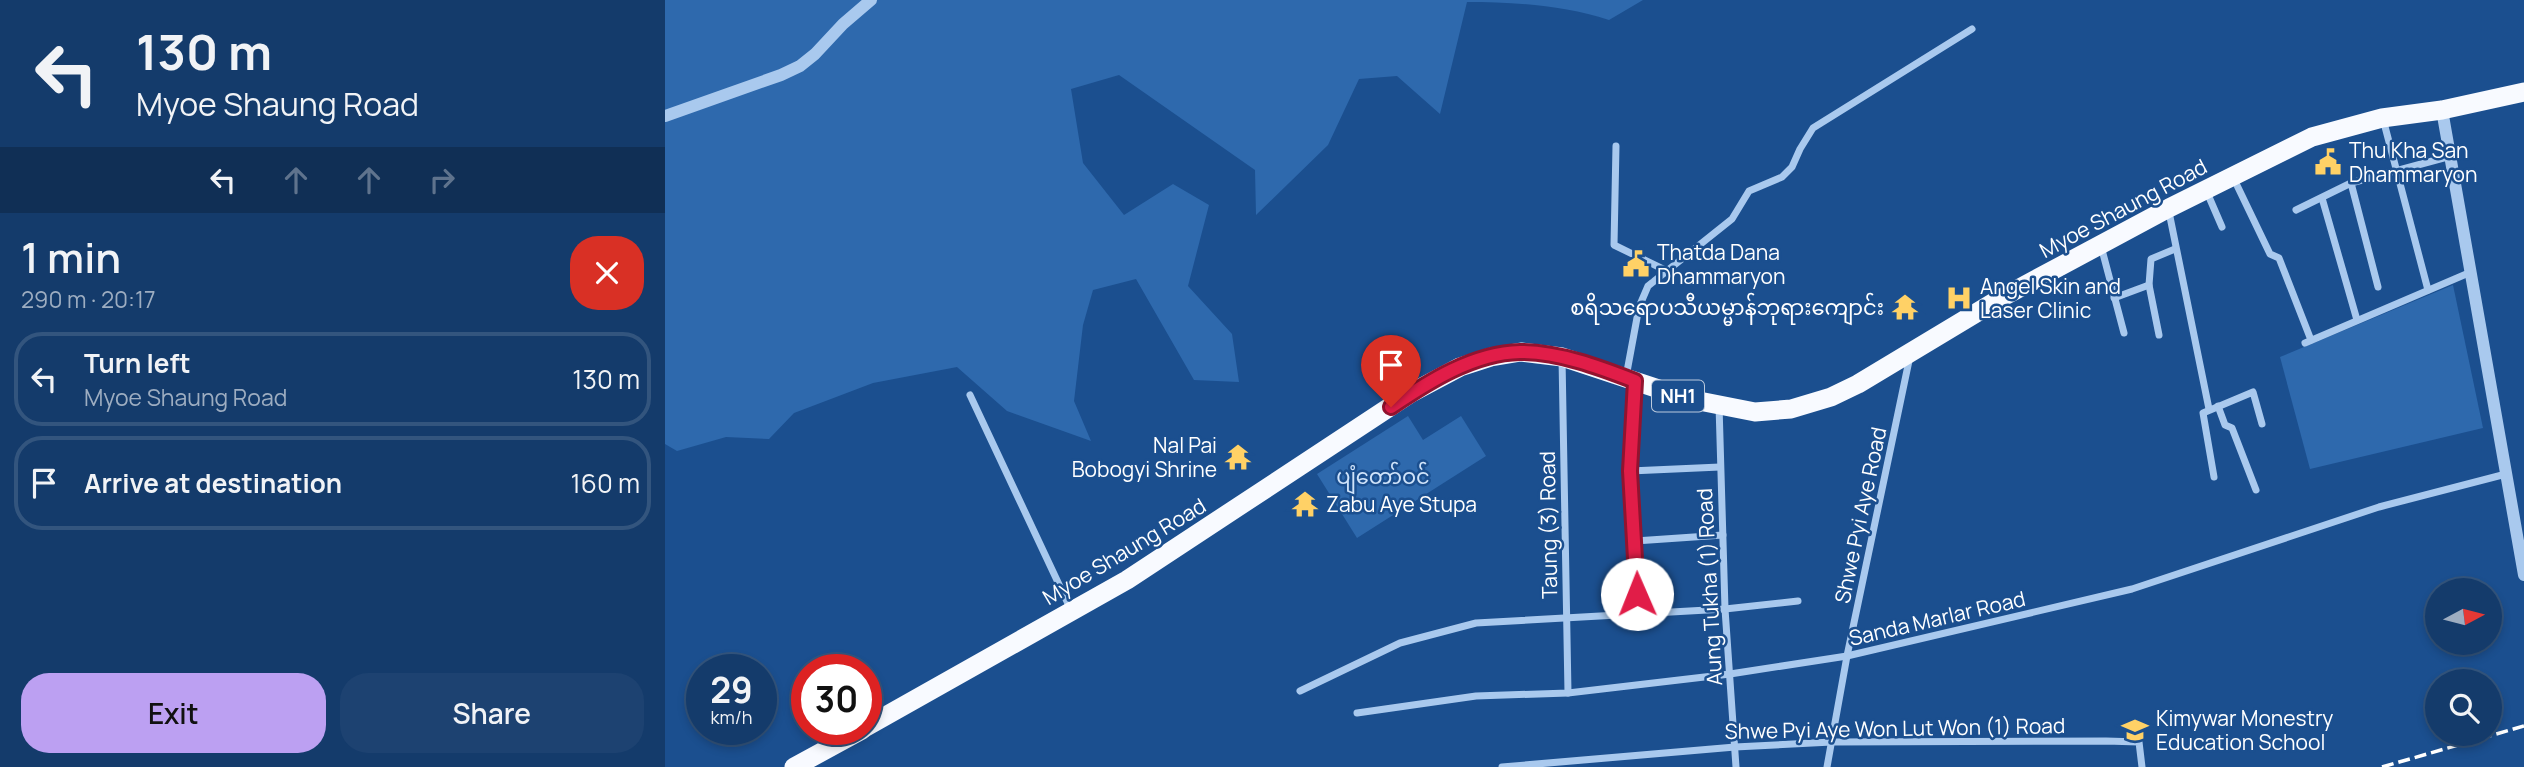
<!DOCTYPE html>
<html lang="en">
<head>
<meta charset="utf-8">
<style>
	:root { --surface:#143b6b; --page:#1d4271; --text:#f1f3f6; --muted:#9dadc1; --line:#33557e; --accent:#bca0f2 }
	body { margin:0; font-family:Manrope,"Noto Sans Myanmar",sans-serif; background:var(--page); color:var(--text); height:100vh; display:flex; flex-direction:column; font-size:26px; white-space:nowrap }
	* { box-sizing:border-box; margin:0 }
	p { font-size:23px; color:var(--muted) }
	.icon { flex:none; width:38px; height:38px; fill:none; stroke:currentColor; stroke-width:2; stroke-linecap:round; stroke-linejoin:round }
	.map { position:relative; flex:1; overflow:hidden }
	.panel { display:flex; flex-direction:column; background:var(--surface); width:665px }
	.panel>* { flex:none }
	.hud { background:#143b6b; color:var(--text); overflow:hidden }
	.needle { width:46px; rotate:83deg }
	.fabs { position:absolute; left:1760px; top:578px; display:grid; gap:14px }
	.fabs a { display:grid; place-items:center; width:77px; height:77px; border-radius:50%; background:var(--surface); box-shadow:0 4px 10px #0003,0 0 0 2px var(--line); font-size:35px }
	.speed { position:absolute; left:21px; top:654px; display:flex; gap:14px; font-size:35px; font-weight:700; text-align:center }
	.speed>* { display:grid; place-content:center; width:91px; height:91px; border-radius:50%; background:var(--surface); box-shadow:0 4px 10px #0003,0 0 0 2px var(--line); line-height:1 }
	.speed small { font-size:18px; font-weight:400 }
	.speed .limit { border:10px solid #d22; background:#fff; color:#111 }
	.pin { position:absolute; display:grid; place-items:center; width:60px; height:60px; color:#fff; margin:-72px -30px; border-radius:50% 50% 50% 0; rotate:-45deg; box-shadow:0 0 7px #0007 }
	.pin .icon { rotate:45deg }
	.me { position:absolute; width:77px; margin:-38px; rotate:359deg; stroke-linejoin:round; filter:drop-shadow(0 0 5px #0008) }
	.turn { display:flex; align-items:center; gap:24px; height:147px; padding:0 21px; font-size:32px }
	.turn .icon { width:91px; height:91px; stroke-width:2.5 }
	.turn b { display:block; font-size:49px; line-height:60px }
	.lanes { display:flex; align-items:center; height:66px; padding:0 21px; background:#0003; justify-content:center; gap:35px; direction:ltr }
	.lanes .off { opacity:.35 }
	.round { display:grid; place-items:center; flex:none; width:74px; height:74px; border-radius:28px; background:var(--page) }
	.headline { display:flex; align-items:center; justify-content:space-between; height:119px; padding:0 21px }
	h1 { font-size:42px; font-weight:600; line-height:52px }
	.primary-button { display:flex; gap:14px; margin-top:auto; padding:14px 21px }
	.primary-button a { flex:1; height:80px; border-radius:28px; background:var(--accent); color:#111; font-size:28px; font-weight:600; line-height:80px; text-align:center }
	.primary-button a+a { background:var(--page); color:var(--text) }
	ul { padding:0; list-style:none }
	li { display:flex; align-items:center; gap:21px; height:94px; margin:0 14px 10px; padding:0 7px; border:4px solid var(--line); border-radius:28px }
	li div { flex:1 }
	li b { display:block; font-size:26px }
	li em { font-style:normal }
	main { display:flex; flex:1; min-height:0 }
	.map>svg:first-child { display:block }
	.green { fill:#2e69ad }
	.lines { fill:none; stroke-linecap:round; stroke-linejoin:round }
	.minor { stroke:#a9c9ee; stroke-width:7 }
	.tertiary { stroke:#a9c9ee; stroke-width:12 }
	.trunk { stroke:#f8faff; stroke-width:19 }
	.rail { stroke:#fff; stroke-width:3.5; stroke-dasharray:12 5; stroke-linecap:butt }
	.route-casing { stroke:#92132f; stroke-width:18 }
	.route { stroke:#e11d48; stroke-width:12 }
	.labels { text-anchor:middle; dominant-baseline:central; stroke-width:5; stroke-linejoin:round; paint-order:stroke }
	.shield { fill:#1b4f8f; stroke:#bbcadd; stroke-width:2 }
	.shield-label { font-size:19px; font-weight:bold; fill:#fff }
	.poi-label { font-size:21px; fill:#fff; stroke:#1b4f8f; text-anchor:start }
	.street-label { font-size:21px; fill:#fff; stroke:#1b4f8f }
	.park-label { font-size:21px; fill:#cfe3fa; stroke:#1b4f8f }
</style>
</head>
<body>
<main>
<section class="panel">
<div class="hud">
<div class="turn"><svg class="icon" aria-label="left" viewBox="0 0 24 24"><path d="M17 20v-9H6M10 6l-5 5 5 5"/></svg><div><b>130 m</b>Myoe Shaung Road</div></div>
<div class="lanes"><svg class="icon" aria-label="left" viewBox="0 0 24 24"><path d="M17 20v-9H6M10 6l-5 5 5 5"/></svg><svg class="icon off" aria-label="ahead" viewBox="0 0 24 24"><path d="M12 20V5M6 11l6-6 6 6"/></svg><svg class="icon off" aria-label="ahead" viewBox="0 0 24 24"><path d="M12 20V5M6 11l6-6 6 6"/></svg><svg class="icon off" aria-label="right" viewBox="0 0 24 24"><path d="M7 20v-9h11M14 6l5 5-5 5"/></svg></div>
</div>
<div class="headline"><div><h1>1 min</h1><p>290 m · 20:17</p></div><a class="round" style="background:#d93025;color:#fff"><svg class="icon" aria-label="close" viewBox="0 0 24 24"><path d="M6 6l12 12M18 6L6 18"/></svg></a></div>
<ul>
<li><svg class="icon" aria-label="left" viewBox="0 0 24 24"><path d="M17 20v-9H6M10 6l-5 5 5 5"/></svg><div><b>Turn left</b><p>Myoe Shaung Road</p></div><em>130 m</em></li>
<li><svg class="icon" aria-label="arrive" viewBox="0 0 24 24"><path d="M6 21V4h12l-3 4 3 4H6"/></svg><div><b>Arrive at destination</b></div><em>160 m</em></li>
</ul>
<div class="primary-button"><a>Exit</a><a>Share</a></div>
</section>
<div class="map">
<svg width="1859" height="767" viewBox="0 0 1859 767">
	<rect width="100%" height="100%" fill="#1b4f8f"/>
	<g class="green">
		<path d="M 0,0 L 978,0 L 944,20 C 898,5 849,2 802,2 L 775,114 L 732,76 L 694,79 L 663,145 L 591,215 L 590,170 L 454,75 L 406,89 L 418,163 L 459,215 L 508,184 L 544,205 L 523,286 L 567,334 L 574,382 L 529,380 L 471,279 L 428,290 L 418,325 L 409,401 L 426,441 L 342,411 L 292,367 L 208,383 L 129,413 L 104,439 L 61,437 L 12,451 L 0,444 Z"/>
		<path d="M 1788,285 L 1818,428 L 1645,469 L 1615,357 Z"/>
		<path d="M 743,416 L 758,440 L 796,416 L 821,456 L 692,538 L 652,474 Z"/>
	</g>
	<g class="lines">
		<g class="minor">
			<path d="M 1718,119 L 1763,290"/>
			<path d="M 951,146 L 949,245 L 1000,270"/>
			<path d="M 1568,177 L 1605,254 L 1614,258 L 1646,340"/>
			<path d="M 1686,183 L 1713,287"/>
			<path d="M 1541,190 L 1557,227"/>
			<path d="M 1657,198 L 1692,320"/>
			<path d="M 1631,210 L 1686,183 L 1786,156"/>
			<path d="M 1504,212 L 1544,409"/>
			<path d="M 1436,246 L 1459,333"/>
			<path d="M 1449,298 L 1484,285"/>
			<path d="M 1494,335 L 1484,285 L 1486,259 L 1510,249"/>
			<path d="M 1640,343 L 1806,272"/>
			<path d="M 897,358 L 903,693"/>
			<path d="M 961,377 L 974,307 L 983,286 L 1067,219 L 1084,191 L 1117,177 L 1127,167 L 1135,149 L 1148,128 L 1307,29"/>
			<path d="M 970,382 L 965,471 L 972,615"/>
			<path d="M 305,395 L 406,610"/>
			<path d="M 1054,405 L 1060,609 L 1071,767"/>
			<path d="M 1553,406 L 1560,425 L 1567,428 L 1591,490"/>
			<path d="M 965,471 L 1055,467"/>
			<path d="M 1549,477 L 1538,413 L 1588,392 L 1597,424"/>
			<path d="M 970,541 L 1058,535"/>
			<path d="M 635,691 L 735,643 L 811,623 L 1060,609 L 1133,601"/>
			<path d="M 692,713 L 811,696 L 903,693 L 1065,674 L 1182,656 L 1467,589 L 1714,507 L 1841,474"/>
			<path d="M 837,767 L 1070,747 L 1167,742 L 1441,741 L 1474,742 L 1477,767"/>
			<path d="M 1162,767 L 1182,656 L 1245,356"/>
		</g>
		<g class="tertiary">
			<path d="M 1777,110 L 1859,575"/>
			<path d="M 0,116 L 116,75 L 135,66 L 150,54 L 178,24 L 206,0"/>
		</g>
		<g class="trunk">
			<path d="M 201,727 L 462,580 L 746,393 L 795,367 L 826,357 L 856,352 L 897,357 L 1024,399 L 1090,412 L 1126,409 L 1166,397 L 1193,384 L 1336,298 L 1504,208 L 1647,137 L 1717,118 L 1777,110 L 1859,92"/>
			<path d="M 129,767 L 197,730"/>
		</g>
		<path class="rail" d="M 1717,767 L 1859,726"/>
	</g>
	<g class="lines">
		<g class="route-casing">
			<path id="route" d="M 726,407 C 763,382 808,353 855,352 C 894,352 934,367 970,381 L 965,471 L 972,594"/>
		</g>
		<use href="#route" class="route"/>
	</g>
	<defs>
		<g id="civic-bare" transform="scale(2.1)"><path d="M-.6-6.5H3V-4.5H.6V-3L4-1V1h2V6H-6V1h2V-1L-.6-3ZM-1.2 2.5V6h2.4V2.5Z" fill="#ffd166" stroke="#1b4f8f" stroke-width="2.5" paint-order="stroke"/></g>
		<g id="hospital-bare" transform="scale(2.1)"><path d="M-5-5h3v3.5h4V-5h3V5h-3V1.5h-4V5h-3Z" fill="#ffd166" stroke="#1b4f8f" stroke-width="2.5" paint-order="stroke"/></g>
		<g id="temple-bare" transform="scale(2.1)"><path d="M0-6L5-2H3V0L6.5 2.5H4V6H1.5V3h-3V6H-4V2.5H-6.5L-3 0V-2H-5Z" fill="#ffd166" stroke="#1b4f8f" stroke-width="2.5" paint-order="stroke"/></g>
		<g id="school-bare" transform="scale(2.1)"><path d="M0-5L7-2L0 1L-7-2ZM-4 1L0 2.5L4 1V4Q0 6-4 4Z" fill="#ffd166" stroke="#1b4f8f" stroke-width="2.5" paint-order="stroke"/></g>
	</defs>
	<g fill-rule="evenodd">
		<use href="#civic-bare" x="1663" y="162"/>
		<use href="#civic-bare" x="971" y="264"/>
		<use href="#hospital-bare" x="1294" y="298"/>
		<use href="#temple-bare" x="1240" y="307"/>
		<use href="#temple-bare" x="573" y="457"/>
		<use href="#temple-bare" x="640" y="504"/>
		<use href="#school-bare" x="1470" y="730"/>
	</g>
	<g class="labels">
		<rect class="shield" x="987" y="380.5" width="52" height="31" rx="5"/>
		<g class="shield-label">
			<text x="1013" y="396">NH1</text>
		</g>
		<g class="poi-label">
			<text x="1684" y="150">Thu Kha San<tspan x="1684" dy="24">Dhammaryon</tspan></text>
			<text x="992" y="252">Thatda Dana<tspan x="992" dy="24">Dhammaryon</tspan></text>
			<text x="1315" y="286">Angel Skin and<tspan x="1315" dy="24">Laser Clinic</tspan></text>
			<text x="1219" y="307" text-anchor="end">စရိသရောပသီယမ္မာန်ဘုရားကျောင်း</text>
			<text x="552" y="445" text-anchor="end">Nal Pai<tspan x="552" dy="24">Bobogyi Shrine</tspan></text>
			<text x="661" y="504">Zabu Aye Stupa</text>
			<text x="1491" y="718">Kimywar Monestry<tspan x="1491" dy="24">Education School</tspan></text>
		</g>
		<g class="street-label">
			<text transform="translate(1458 208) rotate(-28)">Myoe Shaung Road</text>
			<text transform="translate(1195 515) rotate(-78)">Shwe Pyi Aye Road</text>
			<text transform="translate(883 525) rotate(-91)">Taung (3) Road</text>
			<text transform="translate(459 551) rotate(-31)">Myoe Shaung Road</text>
			<text transform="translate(1044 587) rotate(-93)">Aung Tukha (1) Road</text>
			<text transform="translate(1272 618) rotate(-13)">Sanda Marlar Road</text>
			<text transform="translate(1230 728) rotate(-1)">Shwe Pyi Aye Won Lut Won (1) Road</text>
		</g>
		<g class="park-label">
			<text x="718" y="476">ပျံတော်ဝင်</text>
		</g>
	</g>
</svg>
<div class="fabs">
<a><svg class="needle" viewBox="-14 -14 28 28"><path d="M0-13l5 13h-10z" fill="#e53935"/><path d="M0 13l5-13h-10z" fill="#9dadc1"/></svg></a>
<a><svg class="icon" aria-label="search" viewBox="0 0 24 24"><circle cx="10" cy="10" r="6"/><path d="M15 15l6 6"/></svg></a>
</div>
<div class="speed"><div>29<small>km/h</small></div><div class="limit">30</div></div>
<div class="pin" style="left:726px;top:407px;background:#d93025"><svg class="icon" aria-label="arrive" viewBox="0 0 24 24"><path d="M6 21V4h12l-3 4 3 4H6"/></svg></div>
<svg class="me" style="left:972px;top:594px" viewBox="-20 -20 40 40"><circle r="19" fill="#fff"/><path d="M0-13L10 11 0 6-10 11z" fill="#e11d48"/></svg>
</div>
</main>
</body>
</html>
